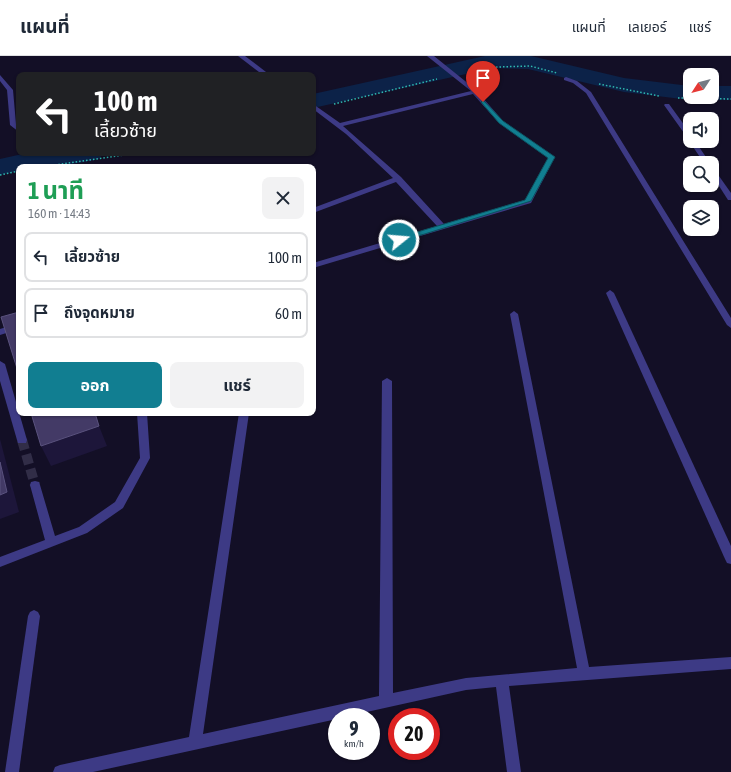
<!DOCTYPE html>
<html lang="th">
<head>
<meta charset="utf-8">
<style>
	:root { --surface:#fff; --page:#f2f2f3; --text:#1f2937; --muted:#747a83; --line:#e0e1e3; --accent:#117e91 }
	body { margin:0; font-family:"Asap Condensed","Noto Sans Thai",sans-serif; background:var(--page); color:var(--text); height:100vh; display:flex; flex-direction:column; font-size:15px; white-space:nowrap }
	* { box-sizing:border-box; margin:0 }
	p { font-size:13px; color:var(--muted) }
	.icon { flex:none; width:22px; height:22px; fill:none; stroke:currentColor; stroke-width:2; stroke-linecap:round; stroke-linejoin:round }
	.map { position:relative; flex:1; overflow:hidden }
	.panel { position:absolute; left:16px; top:108px; width:300px; height:252px; display:flex; flex-direction:column; background:var(--surface); border-radius:8px; box-shadow:0 1px 3px #0004 }
	.panel>* { flex:none }
	.banner { position:absolute; left:16px; top:16px; width:300px; height:84px; border-radius:8px; box-shadow:0 1px 3px #0004; background:#202124; color:#fff; overflow:hidden }
	.needle { width:26px; rotate:234deg }
	.buttons { position:absolute; left:683px; top:12px; display:grid; gap:8px }
	.buttons a { display:grid; place-items:center; width:36px; height:36px; border-radius:8px; background:var(--surface); box-shadow:0 1px 3px #0004; font-size:20px }
	.speed { position:absolute; left:328px; top:652px; display:flex; gap:8px; font-size:20px; font-weight:700; text-align:center }
	.speed>* { display:grid; place-content:center; width:52px; height:52px; border-radius:50%; background:var(--surface); box-shadow:0 1px 3px #0004; line-height:1 }
	.speed small { font-size:10px; font-weight:400 }
	.speed .limit { border:6px solid #d22; background:#fff; color:#111 }
	.pin { position:absolute; display:grid; place-items:center; width:34px; height:34px; color:#fff; margin:-41px -17px; border-radius:50% 50% 50% 0; rotate:-45deg; box-shadow:0 0 4px #0007 }
	.pin .icon { rotate:45deg }
	.me { position:absolute; width:44px; margin:-22px; rotate:73deg; stroke-linejoin:round; filter:drop-shadow(0 0 3px #0008) }
	.turn { display:flex; align-items:center; gap:14px; height:84px; padding:0 12px; font-size:18px }
	.turn .icon { width:52px; height:52px; stroke-width:2.5 }
	.turn b { display:block; font-size:28px; line-height:34px }
	.round { display:grid; place-items:center; flex:none; width:42px; height:42px; border-radius:8px; background:var(--page) }
	.head { display:flex; align-items:center; justify-content:space-between; height:68px; padding:0 12px }
	h1 { font-size:24px; font-weight:700; line-height:30px; color:#1e9e55 }
	.cta { display:flex; gap:8px; margin-top:auto; padding:8px 12px }
	.cta a { flex:1; height:46px; border-radius:8px; background:var(--accent); color:#fff; font-size:16px; font-weight:700; line-height:46px; text-align:center }
	.cta a+a { background:var(--page); color:var(--text) }
	ul { padding:0; list-style:none }
	li { display:flex; align-items:center; gap:12px; height:50px; margin:0 8px 6px; padding:0 4px; border:2px solid var(--line); border-radius:8px }
	li div { flex:1 }
	li b { display:block; font-size:15px }
	li em { font-style:normal }
	header { display:flex; align-items:center; gap:24px; box-sizing:border-box; height:56px; padding:0 20px; background:var(--surface); border-bottom:1px solid var(--line) }
	header strong { font-size:19px }
	nav { display:flex; gap:22px; margin-inline-start:auto; font-size:14px }
	.map>svg:first-child { display:block }
	.lines { fill:none; stroke-linecap:round; stroke-linejoin:round }
	.river { fill:#0c2248; fill-rule:evenodd }
	.minor-tunnel { stroke:#312d47; stroke-width:10; stroke-dasharray:10 5; stroke-linecap:butt }
	.path { stroke:#2fb8b0; stroke-width:1.5; stroke-dasharray:1.5 2; stroke-linecap:butt }
	.minor { fill:#3d3a85; fill-rule:evenodd }
	.shaded-wall { fill:#1d163a }
	.building { fill:#433a66; stroke:#5a527e }
	.route { fill:#117e91; stroke:#0b525e }
</style>
</head>
<body>
<header>
<strong>แผนที่</strong>
<nav><a>แผนที่</a><a>เลเยอร์</a><a>แชร์</a></nav>
</header>
<div class="map">
<svg width="731" height="716" viewBox="0 0 731 716">
	<rect width="100%" height="100%" fill="#130f26"/>
	<g class="lines">
		<g class="river">
			<path d="M 485,0 L 531,0 L 624,22 L 690,30 L 690,41 L 699,41 L 690,44 L 624,36 L 528,13 L 493,12 L 313,52 L 313,38 Z"/>
			<path d="M 712,30 L 731,30 L 731,44 L 712,44 L 704,42 L 712,41 Z"/>
			<path d="M 27,97 L 103,97 L 99,103 C 74,109 45,111 19,111 L 19,115 L 0,119 L 0,103 Z"/>
		</g>
		<path class="minor-tunnel" d="M 22,384 L 35,429"/>
		<g class="path">
			<path d="M 472,16 L 497,11 L 530,10 L 557,17"/>
			<path d="M 599,28 L 659,40"/>
			<path d="M 678,42 L 731,43"/>
			<path d="M 334,48 L 437,23"/>
			<path d="M 41,111 L 137,97"/>
			<path d="M 0,119 L 19,115"/>
		</g>
		<g class="minor">
			<path d="M 238,0 L 245,0 L 270,19 L 263,19 Z"/>
			<path d="M 427,0 L 434,0 L 475,33 L 503,65 L 555,101 L 531,147 L 313,212 L 313,207 L 437,170 L 396,126 L 313,157 L 313,152 L 393,122 L 346,78 L 313,53 L 313,48 L 340,67 L 471,35 ZM 473,38 L 499,67 L 548,102 L 525,144 L 444,168 L 401,121 L 343,70 Z"/>
			<path d="M 0,19 L 13,34 L 16,68 L 19,71 L 19,76 L 10,69 L 7,34 L 0,25 Z"/>
			<path d="M 566,21 L 577,25 L 591,36 L 731,262 L 731,272 L 727,269 L 586,37 L 573,27 L 564,24 L 564,22 Z"/>
			<path d="M 665,48 L 669,48 L 690,77 L 690,85 L 695,85 L 710,107 L 704,107 L 689,85 L 689,84 L 664,49 Z"/>
			<path d="M 712,112 L 714,113 L 731,137 L 731,144 L 728,144 L 712,119 Z"/>
			<path d="M 610,234 L 614,237 L 731,490 L 731,508 L 727,507 L 725,503 L 606,237 Z"/>
			<path d="M 514,255 L 518,258 L 589,611 L 731,601 L 731,613 L 509,630 L 521,716 L 507,716 L 496,631 L 466,634 L 344,661 L 337,661 L 337,663 L 93,716 L 53,716 L 55,711 L 60,709 L 189,681 L 239,357 L 249,357 L 203,678 L 379,640 L 382,325 L 387,322 L 392,325 L 393,637 L 466,622 L 577,612 L 510,258 Z"/>
			<path d="M 19,267 L 19,273 L 0,279 L 0,273 Z"/>
			<path d="M 0,305 L 5,308 L 27,384 L 26,387 L 18,387 L 17,384 L 0,325 Z"/>
			<path d="M 137,357 L 147,357 L 150,402 L 123,452 L 87,477 L 0,511 L 0,501 L 45,484 L 30,429 L 31,426 L 35,425 L 39,426 L 40,429 L 55,480 L 79,471 L 115,446 L 140,402 Z"/>
			<path d="M 34,554 L 38,556 L 40,560 L 19,716 L 5,716 L 28,560 L 30,556 Z"/>
		</g>
	</g>
	<g class="shaded-wall">
		<path d="M 99,370 L 107,390 L 51,410 L 41,390 Z"/>
		<path d="M 0,383 L 19,456 L 0,463 Z"/>
	</g>
	<g class="building">
		<path d="M 19,256 L 19,319 L 1,261 Z"/>
		<path d="M 31,357 L 95,357 L 99,370 L 41,390 Z"/>
		<path d="M 0,406 L 7,436 L 0,439 Z"/>
	</g>
	<path class="route" d="M 483,44 L 503,65 L 555,101 L 531,145 L 402,185 L 397,185 L 397,182 L 525,144 L 548,102 L 499,67 L 481,46 Z"/>
</svg>
<div class="buttons">
<a><svg class="needle" viewBox="-14 -14 28 28"><path d="M0-13l5 13h-10z" fill="#e53935"/><path d="M0 13l5-13h-10z" fill="#747a83"/></svg></a>
<a><svg class="icon" aria-label="sound" viewBox="0 0 24 24"><path d="M4 9h4l5-4v14l-5-4H4zM17 9q2 3 0 6"/></svg></a>
<a><svg class="icon" aria-label="search" viewBox="0 0 24 24"><circle cx="10" cy="10" r="6"/><path d="M15 15l6 6"/></svg></a>
<a><svg class="icon" aria-label="layers" viewBox="0 0 24 24"><path d="M12 4l9 5-9 5-9-5zM3 14l9 5 9-5"/></svg></a>
</div>
<div class="speed"><div>9<small>km/h</small></div><div class="limit">20</div></div>
<div class="pin" style="left:483px;top:46px;background:#d93025"><svg class="icon" aria-label="arrive" viewBox="0 0 24 24"><path d="M6 21V4h12l-3 4 3 4H6"/></svg></div>
<svg class="me" style="left:399px;top:184px" viewBox="-20 -20 40 40"><circle r="17" fill="#117e91" stroke="#fff" stroke-width="3"/><path d="M0-11L8 9 0 5-8 9z" fill="#fff"/></svg>
<div class="banner">
<div class="turn"><svg class="icon" aria-label="left" viewBox="0 0 24 24"><path d="M17 20v-9H6M10 6l-5 5 5 5"/></svg><div><b>100 m</b>เลี้ยวซ้าย</div></div>
</div>
<section class="panel">
<div class="head"><div><h1>1 นาที</h1><p>160 m · 14:43</p></div><a class="round"><svg class="icon" aria-label="close" viewBox="0 0 24 24"><path d="M6 6l12 12M18 6L6 18"/></svg></a></div>
<ul>
<li><svg class="icon" aria-label="left" viewBox="0 0 24 24"><path d="M17 20v-9H6M10 6l-5 5 5 5"/></svg><div><b>เลี้ยวซ้าย</b></div><em>100 m</em></li>
<li><svg class="icon" aria-label="arrive" viewBox="0 0 24 24"><path d="M6 21V4h12l-3 4 3 4H6"/></svg><div><b>ถึงจุดหมาย</b></div><em>60 m</em></li>
</ul>
<div class="cta"><a>ออก</a><a>แชร์</a></div>
</section>
</div>
</body>
</html>
